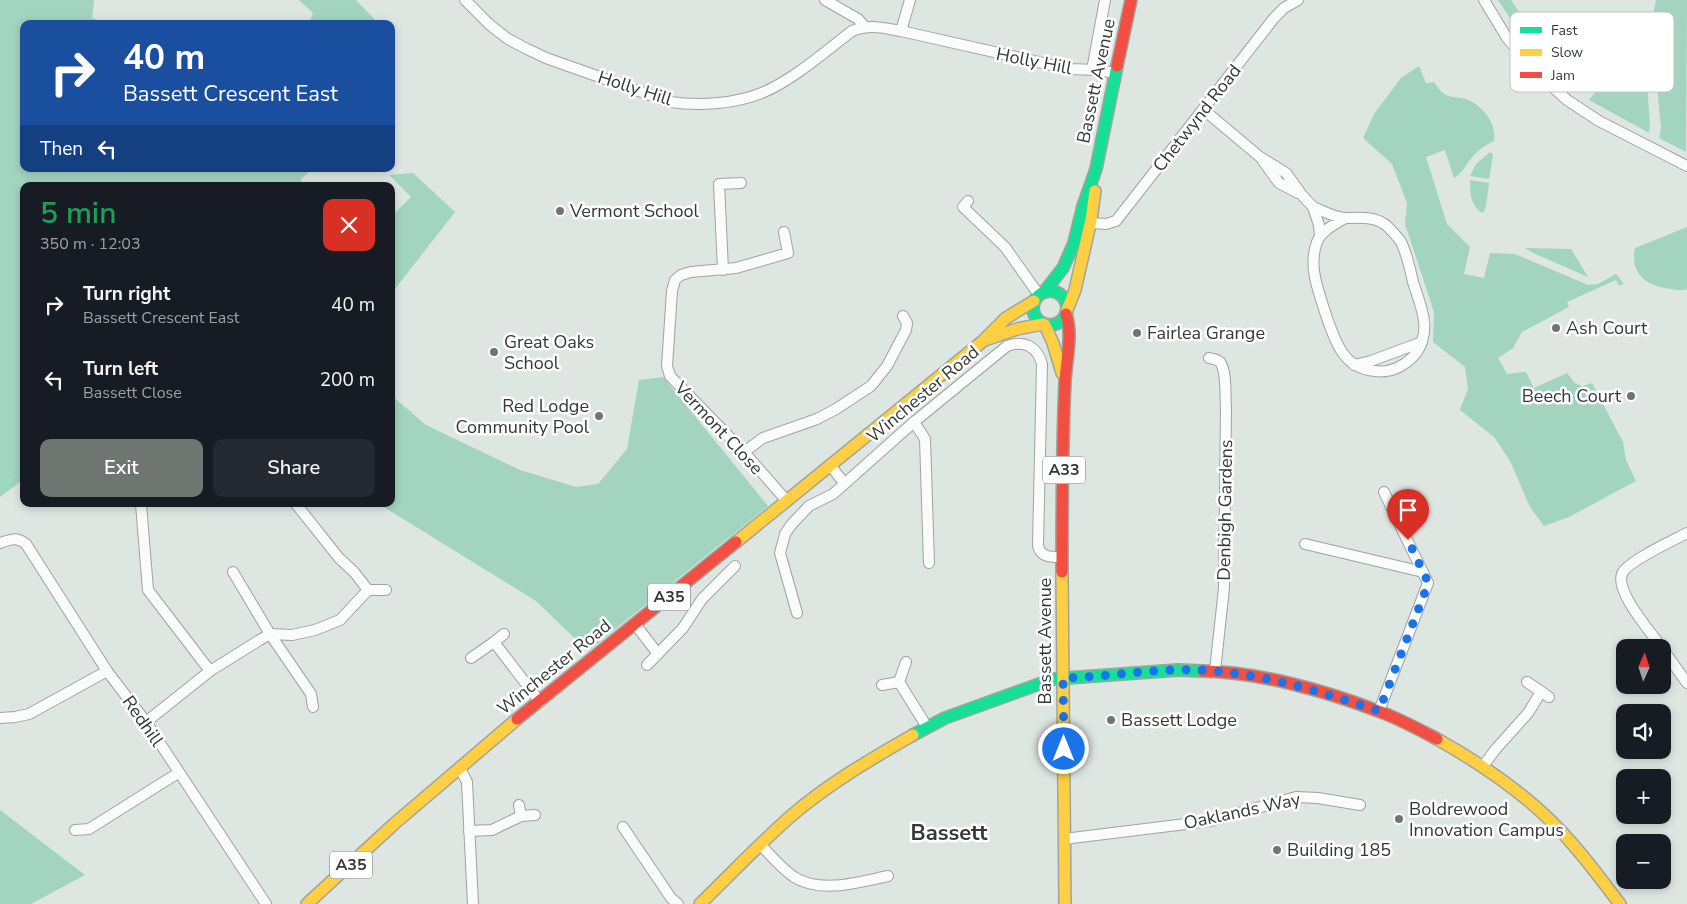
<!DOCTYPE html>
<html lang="en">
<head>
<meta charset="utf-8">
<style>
	:root { --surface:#171b24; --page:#242831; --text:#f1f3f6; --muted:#9ea1a6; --accent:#6f7672 }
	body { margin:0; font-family:"Nunito Sans",sans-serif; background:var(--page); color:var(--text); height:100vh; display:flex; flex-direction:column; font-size:19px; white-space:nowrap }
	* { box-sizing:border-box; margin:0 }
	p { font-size:16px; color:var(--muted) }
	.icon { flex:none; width:28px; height:28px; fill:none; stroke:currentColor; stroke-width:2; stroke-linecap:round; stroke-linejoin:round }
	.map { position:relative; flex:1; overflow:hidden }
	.panel { position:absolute; left:20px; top:182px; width:375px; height:325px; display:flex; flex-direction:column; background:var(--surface); border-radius:10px; box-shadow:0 2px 8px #0003 }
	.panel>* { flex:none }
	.banner { position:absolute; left:20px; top:20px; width:375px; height:152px; border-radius:10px; box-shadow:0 2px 8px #0003; background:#1a4fa0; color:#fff; overflow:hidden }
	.needle { width:32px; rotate:3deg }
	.controls { position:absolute; left:1616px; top:639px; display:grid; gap:10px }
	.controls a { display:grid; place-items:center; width:55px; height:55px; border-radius:10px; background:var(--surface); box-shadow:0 2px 8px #0003; font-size:25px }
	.pin { position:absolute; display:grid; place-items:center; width:42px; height:42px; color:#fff; margin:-51px -21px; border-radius:50% 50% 50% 0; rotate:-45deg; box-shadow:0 0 5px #0007 }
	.pin .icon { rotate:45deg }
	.me { position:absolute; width:55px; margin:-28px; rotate:0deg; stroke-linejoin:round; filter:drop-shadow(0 0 4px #0008) }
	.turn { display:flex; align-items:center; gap:18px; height:105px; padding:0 20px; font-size:22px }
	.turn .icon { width:65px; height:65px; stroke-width:2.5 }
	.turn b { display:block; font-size:35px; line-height:42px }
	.then { display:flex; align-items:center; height:48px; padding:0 20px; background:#0003; gap:10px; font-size:19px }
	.round { display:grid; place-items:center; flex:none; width:52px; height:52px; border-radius:10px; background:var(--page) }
	.headline { display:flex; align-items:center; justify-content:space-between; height:85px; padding:0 20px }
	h1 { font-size:30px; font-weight:600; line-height:38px; color:#1e9e55 }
	.cta { display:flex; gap:10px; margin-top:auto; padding:10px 20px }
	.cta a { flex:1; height:58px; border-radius:10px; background:var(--accent); color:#fff; font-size:20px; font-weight:600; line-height:58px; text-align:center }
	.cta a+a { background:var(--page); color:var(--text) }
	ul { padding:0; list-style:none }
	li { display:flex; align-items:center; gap:15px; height:75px; padding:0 20px }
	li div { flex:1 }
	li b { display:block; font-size:19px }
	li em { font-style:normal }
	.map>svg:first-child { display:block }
	.green { fill:#a3d4bf }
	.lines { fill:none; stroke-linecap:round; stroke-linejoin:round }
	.stream { stroke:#92e1c0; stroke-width:3 }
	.street-casing { stroke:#9ea4a1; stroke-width:12 }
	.fast-casing { stroke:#9ea4a1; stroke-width:14 }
	.slow-casing { stroke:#9ea4a1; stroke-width:14 }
	.jam-casing { stroke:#9ea4a1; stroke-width:14 }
	.street { stroke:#fafbfb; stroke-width:10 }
	.fast { stroke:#16e098; stroke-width:11 }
	.slow { stroke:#ffcf43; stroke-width:11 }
	.jam { stroke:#f24e42; stroke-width:11 }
	.route { stroke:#1a73e8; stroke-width:9; stroke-dasharray:0 16.2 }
	.poi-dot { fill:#6f7672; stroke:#fff; stroke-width:2 }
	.labels { text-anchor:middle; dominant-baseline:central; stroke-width:5; stroke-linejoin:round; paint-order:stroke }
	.shield { fill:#fff; stroke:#707472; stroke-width:1 }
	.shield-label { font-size:16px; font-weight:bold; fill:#333936 }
	.street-label { font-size:18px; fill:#333936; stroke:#fff }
	.poi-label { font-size:18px; fill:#333936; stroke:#fff; text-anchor:start }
	.district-label { font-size:22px; font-weight:bold; fill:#333936; stroke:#fff }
	.key { fill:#fff; stroke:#c2c4c3; stroke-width:1 }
	.key-label { font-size:14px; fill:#333936 }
</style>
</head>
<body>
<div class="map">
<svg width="1687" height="904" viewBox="0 0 1687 904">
	<rect width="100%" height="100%" fill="#dee6e2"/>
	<g class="green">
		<path d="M 0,0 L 94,0 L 92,18 L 106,24 L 24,24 L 24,169 L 312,169 L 301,179 L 302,186 L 24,186 L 24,479 L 0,497 Z"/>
		<path d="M 299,0 L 356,0 L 379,24 L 309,24 L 313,13 Z"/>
		<path d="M 1498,0 L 1511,0 C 1530,28 1549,57 1578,75 L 1568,86 L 1546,64 L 1524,39 Z"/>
		<path d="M 1656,0 L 1687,0 L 1686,152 L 1659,138 L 1661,128 L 1651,25 Z"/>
		<path d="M 1627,50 L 1638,54 L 1645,60 L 1650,124 L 1649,133 L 1589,100 C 1595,92 1604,83 1609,74 C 1615,62 1611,55 1627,50 Z"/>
		<path d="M 1419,66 L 1426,83 L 1434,82 C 1438,88 1441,93 1448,96 C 1454,98 1462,97 1468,100 C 1483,106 1497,124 1494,141 C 1486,145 1479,149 1473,156 C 1465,165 1465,171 1454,178 L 1445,150 L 1426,157 L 1447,224 L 1470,247 L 1464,274 L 1484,278 L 1490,253 L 1515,254 L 1588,285 L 1598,284 L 1616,274 L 1624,284 L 1619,286 L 1616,280 L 1567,302 L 1569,307 L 1522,332 L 1513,348 L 1498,358 L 1507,374 L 1526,372 L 1534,388 L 1567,373 L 1575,383 L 1582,386 L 1592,383 L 1623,442 L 1626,460 L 1636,481 L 1569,517 L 1544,526 L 1530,507 L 1510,461 L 1494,437 L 1460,410 L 1468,389 L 1465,367 L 1433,342 L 1434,312 L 1405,224 L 1407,203 L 1392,164 L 1363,138 L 1374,114 L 1401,78 Z"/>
		<path d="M 1490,152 L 1493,155 L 1489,179 L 1470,176 L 1476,164 Z"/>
		<path d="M 413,173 L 455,212 L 391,294 L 391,217 L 411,197 L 389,175 Z"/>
		<path d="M 1470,180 L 1489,183 L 1486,206 L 1483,213 C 1470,207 1470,192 1470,180 Z"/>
		<path d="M 1687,227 L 1687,289 C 1682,291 1677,290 1671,289 C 1648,287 1629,274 1635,248 Z"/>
		<path d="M 1525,248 L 1571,249 L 1588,277 L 1531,252 Z"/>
		<path d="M 663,377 L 768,506 L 588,651 L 536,601 L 379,504 L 391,504 L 391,395 L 426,425 L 520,470 L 576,487 L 598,484 L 627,449 L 639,380 Z"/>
		<path d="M 0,810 L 85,875 L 31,904 L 0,904 Z"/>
	</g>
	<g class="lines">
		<path class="stream" d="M 0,486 L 24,471"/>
		<g class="street-casing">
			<g id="street">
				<path d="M 465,0 L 490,25 L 508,39 L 527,49 L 546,58 L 670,102 C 700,106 736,104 764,92 C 794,79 826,51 852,31 C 871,24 882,28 901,31 L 1069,69 L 1098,70 L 1115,73"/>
				<path d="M 825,0 L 858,19 L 865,27"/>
				<path d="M 1484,0 L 1507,38 L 1533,69 L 1567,100 L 1599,121 L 1687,166"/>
				<path d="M 901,31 L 910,0"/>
				<path d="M 1092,70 L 1105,0"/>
				<path d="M 1204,110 L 1260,157 L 1286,173 L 1302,195 L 1313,207 L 1319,225 L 1320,236"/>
				<path d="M 1263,161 L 1279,183 L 1298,193"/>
				<path d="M 968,201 L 963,207 L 1005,247 L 1039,295"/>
				<path d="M 1313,207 C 1323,211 1335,218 1346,218 C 1361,218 1373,216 1386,225 C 1391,230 1397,236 1401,242 C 1407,254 1410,269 1413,282 C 1417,295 1423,309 1424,322 C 1425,329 1424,335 1422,341 C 1419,353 1408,363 1397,368 C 1390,371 1382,372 1375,371 C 1342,369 1334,338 1325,312 C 1318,289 1308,266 1317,242 C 1321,231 1335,224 1345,218"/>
				<path d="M 1092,223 L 1106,224 L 1116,221 L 1274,18 L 1284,8 L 1298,0"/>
				<path d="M 784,232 L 788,253 L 736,268 L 691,272 L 681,275 L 675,280 L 672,291 L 667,366 L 670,376 L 744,452 L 786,500"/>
				<path d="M 723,270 L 719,184 L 741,183"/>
				<path d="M 1209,358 C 1213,359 1217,359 1220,362 C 1227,371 1225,397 1226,408 L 1224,588 L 1215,671"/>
				<path d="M 1354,365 L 1371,361 L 1422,342"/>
				<path d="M 914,422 L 925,439 L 929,563"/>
				<path d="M 744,452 L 763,438 L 817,419 L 836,409 L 871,386 L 887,366 L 906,330 L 907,323 L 903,316"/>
				<path d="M 830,465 L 844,483"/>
				<path d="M 141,504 L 148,590 L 210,671"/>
				<path d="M 296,504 L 339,558 L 354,572 L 368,590"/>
				<path d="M 0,543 C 11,539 17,537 26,544 L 107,671 L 146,722 L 266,904"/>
				<path d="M 1305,544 L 1423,572"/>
				<path d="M 233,572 L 270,634 L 311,694 L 313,707"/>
				<path d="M 797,613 L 780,553 L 785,534 L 791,525 L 809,506 L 833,494 L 914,422 L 1007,346 C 1024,340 1037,346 1042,364 L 1038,545 C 1040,558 1052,557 1062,557"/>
				<path d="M 635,624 L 658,654"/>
				<path d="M 494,642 L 504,634"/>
				<path d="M 1662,648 C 1651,632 1615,592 1622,574 C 1626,562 1674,540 1687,533"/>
				<path d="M 1662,648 L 1687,683"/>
				<path d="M 471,658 L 494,642 L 540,702"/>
				<path d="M 647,665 L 683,628 L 702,599 L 735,566"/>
				<path d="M 899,682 L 927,727"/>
				<path d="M 1527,682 L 1549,697"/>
				<path d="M 882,685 L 899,682 L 906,662"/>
				<path d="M 1379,711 L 1428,583 L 1384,492"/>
				<path d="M 0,718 L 15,717 L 29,714 L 107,671"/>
				<path d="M 146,722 L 210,671 L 258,641 L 270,634 L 292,635 L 315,630 L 340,620 L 368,590 L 386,590"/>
				<path d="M 1483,766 L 1495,750 L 1528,713 L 1541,692"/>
				<path d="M 460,768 L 467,782 L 473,904"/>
				<path d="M 519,805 L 521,816"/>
				<path d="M 623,827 L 671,898 L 678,904"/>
				<path d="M 75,830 L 89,829 L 178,773"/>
				<path d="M 469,831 L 492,830 L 521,816 L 535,815"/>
				<path d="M 1064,839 L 1210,821 L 1296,797 L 1318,798 L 1360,805"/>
				<path d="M 761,845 C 771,856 781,868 794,877 C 821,894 859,882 888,876"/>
			</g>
		</g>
		<g class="fast-casing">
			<g id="fast">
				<circle cx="1050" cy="308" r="17"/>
				<path d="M 1044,292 L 1063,268 L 1074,243 L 1083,206 L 1096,169 L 1117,66"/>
				<path d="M 913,735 L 945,718 L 1053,679 L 1178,670 L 1203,671"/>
			</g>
		</g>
		<g class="slow-casing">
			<g id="slow">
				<path d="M 1067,310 L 1075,290 L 1091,220 L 1095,191"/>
				<path d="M 1045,325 L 1053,343 L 1062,373"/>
				<path d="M 985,340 L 1017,329 L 1043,324"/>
				<path d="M 736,542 L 983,341 L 1006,318 L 1034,301"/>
				<path d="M 1062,572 L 1065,904"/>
				<path d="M 1437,739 C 1487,767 1538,802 1575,847 C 1591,865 1605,885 1620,904"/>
				<path d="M 307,904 L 394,824 L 517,719"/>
				<path d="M 700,904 C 730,875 760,843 791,816 C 828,784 871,759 913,735"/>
			</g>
		</g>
		<g class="jam-casing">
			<g id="jam">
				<path d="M 1117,66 L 1131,0"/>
				<path d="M 1062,572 C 1062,509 1062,445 1065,382 C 1066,360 1073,335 1066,314"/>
				<path d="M 1203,671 C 1259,672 1326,691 1378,711 C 1398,718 1418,729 1437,739"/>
				<path d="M 517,719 L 736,542"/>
			</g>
		</g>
		<use href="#street" class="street"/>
		<use href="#fast" class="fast"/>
		<use href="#slow" class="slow"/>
		<use href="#jam" class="jam"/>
	</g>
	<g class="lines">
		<path class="route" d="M 1064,749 L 1063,678 C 1109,677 1154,668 1200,670 C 1262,673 1321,692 1379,711 L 1427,587 L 1427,580 L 1408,540"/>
	</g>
	<g class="poi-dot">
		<circle cx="560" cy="211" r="5"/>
		<circle cx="1556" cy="328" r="5"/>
		<circle cx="1137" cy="333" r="5"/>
		<circle cx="494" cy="352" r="5"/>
		<circle cx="1631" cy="396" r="5"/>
		<circle cx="599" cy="416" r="5"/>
		<circle cx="1111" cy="720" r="5"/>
		<circle cx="1399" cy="819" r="5"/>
		<circle cx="1277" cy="850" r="5"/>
	</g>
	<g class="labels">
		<g class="shield">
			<rect x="1043" y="456.5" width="42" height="27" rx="4"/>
			<rect x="648" y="583.5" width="42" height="27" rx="4"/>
			<rect x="330" y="851.5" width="42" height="27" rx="4"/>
		</g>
		<g class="shield-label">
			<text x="1064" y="470">A33</text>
			<text x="669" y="597">A35</text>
			<text x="351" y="865">A35</text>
		</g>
		<g class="street-label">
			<text transform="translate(1034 61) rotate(11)">Holly Hill</text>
			<text transform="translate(1096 81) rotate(-78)">Bassett Avenue</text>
			<text transform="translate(635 88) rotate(18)">Holly Hill</text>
			<text transform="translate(1197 118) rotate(-52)">Chetwynd Road</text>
			<text transform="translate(923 394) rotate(-40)">Winchester Road</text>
			<text transform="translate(719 428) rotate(47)">Vermont Close</text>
			<text transform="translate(1225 510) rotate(-89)">Denbigh Gardens</text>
			<text transform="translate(1045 641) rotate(-90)">Bassett Avenue</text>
			<text transform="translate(554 667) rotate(-39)">Winchester Road</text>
			<text transform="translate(143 721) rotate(55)">Redhill</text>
			<text transform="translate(1242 811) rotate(-12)">Oaklands Way</text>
		</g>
		<g class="poi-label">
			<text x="570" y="211">Vermont School</text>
			<text x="1566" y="328">Ash Court</text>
			<text x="1147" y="333">Fairlea Grange</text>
			<text x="504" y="342">Great Oaks<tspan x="504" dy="21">School</tspan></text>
			<text x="1621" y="396" text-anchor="end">Beech Court</text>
			<text x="589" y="406" text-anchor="end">Red Lodge<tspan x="589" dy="21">Community Pool</tspan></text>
			<text x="1121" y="720">Bassett Lodge</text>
			<text x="1409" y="809">Boldrewood<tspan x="1409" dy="21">Innovation Campus</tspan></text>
			<text x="1287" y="850">Building 185</text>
		</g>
		<g class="district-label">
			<text x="949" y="833">Bassett</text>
		</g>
	</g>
	<rect x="1510" y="12" width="164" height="80" rx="8" class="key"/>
	<rect x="1520" y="27" width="22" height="6" fill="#16e098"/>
	<rect x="1520" y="49" width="22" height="7" fill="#ffcf43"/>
	<rect x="1520" y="72" width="22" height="6" fill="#f24e42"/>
	<g class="key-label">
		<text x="1551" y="35">Fast</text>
		<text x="1551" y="57">Slow</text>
		<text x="1551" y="80">Jam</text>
	</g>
</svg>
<div class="controls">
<a><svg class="needle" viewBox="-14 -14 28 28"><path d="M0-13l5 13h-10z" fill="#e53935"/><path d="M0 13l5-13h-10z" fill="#9ea1a6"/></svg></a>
<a><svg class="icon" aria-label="sound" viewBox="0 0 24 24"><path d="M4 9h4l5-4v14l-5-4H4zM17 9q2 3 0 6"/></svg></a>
<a>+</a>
<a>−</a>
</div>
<div class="pin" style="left:1408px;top:540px;background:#d93025"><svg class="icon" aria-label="arrive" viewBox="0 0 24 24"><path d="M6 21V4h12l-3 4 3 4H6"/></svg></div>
<svg class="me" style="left:1064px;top:749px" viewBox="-20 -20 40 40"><circle r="17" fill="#1a73e8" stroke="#fff" stroke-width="3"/><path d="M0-11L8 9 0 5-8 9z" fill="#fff"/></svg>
<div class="banner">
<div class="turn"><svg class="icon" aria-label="right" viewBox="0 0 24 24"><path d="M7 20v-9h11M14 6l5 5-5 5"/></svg><div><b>40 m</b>Bassett Crescent East</div></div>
<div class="then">Then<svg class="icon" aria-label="left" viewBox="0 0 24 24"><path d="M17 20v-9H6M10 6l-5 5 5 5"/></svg></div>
</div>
<section class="panel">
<div class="headline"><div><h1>5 min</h1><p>350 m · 12:03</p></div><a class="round" style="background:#d93025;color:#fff"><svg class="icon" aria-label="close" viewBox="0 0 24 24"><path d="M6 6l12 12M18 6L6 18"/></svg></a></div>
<ul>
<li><svg class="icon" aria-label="right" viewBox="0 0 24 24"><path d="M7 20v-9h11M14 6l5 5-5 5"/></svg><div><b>Turn right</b><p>Bassett Crescent East</p></div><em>40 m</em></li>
<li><svg class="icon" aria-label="left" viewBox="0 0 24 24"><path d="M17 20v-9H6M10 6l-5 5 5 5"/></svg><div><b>Turn left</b><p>Bassett Close</p></div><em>200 m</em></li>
</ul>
<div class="cta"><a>Exit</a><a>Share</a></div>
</section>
</div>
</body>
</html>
